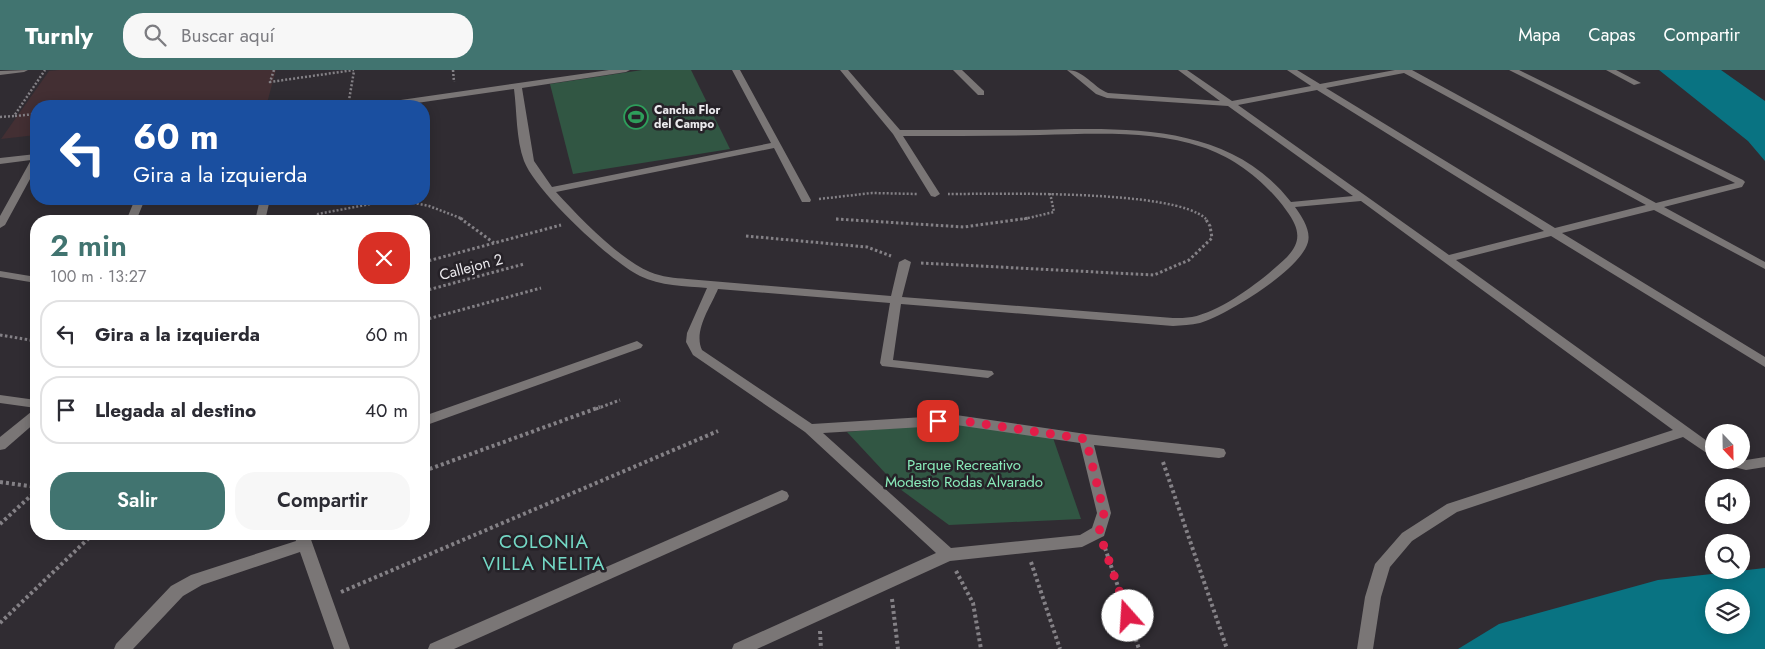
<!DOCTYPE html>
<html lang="es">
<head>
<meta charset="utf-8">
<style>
	:root { --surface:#fff; --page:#f7f7f7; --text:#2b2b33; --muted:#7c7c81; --line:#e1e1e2; --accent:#417470 }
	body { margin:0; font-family:Jost,sans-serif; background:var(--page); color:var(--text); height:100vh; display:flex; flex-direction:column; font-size:19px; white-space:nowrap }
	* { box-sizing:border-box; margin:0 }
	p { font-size:16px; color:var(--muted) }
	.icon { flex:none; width:28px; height:28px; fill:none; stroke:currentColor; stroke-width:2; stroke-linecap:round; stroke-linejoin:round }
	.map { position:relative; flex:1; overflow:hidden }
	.side { position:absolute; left:30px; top:145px; width:400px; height:325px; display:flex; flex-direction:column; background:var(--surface); border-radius:20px; box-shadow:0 2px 12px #0003 }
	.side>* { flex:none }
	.hud { position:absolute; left:30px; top:30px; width:400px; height:105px; border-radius:20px; box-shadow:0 2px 12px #0003; background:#1a4fa0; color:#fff; overflow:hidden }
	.needle { width:32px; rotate:158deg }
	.controls { position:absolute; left:1705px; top:354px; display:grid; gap:10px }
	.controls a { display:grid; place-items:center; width:45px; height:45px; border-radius:50%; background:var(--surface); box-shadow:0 2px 12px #0003; font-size:25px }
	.pin { position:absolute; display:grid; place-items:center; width:42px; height:42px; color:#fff; margin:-21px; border-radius:10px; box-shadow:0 2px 8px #0006 }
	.me { position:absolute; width:55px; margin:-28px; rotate:341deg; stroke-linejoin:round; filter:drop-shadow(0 0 4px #0008) }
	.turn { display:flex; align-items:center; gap:18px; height:105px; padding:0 20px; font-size:22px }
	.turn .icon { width:65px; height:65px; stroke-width:2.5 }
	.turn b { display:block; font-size:35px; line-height:42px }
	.round { display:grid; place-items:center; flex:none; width:52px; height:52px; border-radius:20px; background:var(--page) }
	.head { display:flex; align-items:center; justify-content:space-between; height:85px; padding:0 20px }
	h1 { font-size:30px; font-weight:600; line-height:38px; color:var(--accent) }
	.cta { display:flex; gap:10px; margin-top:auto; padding:10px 20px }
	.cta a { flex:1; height:58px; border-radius:20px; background:var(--accent); color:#fff; font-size:20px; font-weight:600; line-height:58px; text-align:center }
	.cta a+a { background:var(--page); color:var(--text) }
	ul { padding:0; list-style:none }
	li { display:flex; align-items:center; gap:15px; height:68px; margin:0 10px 8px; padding:0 10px; border:2px solid var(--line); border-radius:20px }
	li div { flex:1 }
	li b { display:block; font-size:19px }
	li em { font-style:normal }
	header { display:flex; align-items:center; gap:30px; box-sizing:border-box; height:70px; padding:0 25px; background:var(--accent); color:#fff }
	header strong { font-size:24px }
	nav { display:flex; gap:28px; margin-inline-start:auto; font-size:18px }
	.search { width:350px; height:45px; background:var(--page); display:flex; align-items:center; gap:12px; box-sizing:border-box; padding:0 18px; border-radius:20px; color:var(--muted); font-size:19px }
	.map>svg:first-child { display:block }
	.education { fill:#432f33 }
	.green { fill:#315643 }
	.water { fill:#097382; fill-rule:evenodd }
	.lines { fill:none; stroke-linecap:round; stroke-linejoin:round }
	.path-far2 { stroke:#848186; stroke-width:2.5; stroke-dasharray:2 2; stroke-linecap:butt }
	.path-far1 { stroke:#848186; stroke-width:3; stroke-dasharray:2.5 2.5; stroke-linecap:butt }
	.path { stroke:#848186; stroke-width:4; stroke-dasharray:3 3; stroke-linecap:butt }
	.minor { fill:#7a7676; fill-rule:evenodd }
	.route { stroke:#e11d48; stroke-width:9; stroke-dasharray:0 16.2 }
	.labels { text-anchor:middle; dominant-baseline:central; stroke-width:5; stroke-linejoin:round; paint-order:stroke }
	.far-poi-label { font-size:12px; font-weight:bold; fill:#ebe9ed; stroke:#262228; text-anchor:start }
	.street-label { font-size:15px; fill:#ebe9ed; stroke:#262228 }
	.park-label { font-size:15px; fill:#89ebba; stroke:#262228 }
	.near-neighbourhood-label { font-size:19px; letter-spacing:1px; fill:#74d9c6; stroke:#262228 }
</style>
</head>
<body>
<header>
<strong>Turnly</strong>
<div class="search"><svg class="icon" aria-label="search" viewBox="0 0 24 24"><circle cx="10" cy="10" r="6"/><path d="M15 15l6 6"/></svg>Buscar aquí</div>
<nav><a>Mapa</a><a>Capas</a><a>Compartir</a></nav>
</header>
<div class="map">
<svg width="1765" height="579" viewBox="0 0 1765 579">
	<rect width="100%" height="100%" fill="#302c32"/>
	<path class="education" d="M 59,0 L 276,0 L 267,33 L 242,36 L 36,36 L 36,65 L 1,69 L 49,1 Z"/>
	<g class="green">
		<path d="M 642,0 L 691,0 L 730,79 L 573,104 L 550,14 Z"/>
		<path d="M 950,352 L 1052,365 L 1081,449 L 949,455 L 900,419 L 847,362 Z"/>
	</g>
	<g class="water">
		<path d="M 1659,0 L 1721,0 L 1765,31 L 1765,91 L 1748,71 Z"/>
		<path d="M 1765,498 L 1765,579 L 1458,579 L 1499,554 L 1658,510 ZM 1714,528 L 1741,528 L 1741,555 L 1714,555 Z"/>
	</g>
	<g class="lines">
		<g class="path-far2">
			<path d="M 274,0 L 270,12 L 354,0"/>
			<path d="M 453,0 L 454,12"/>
			<path d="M 348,36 L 354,1"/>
			<path d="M 15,46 L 36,44"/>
			<path d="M 0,47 L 14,46 L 45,0"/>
			<path d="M 948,124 C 996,124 1176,119 1206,149"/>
			<path d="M 819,129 L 872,123 L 917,124"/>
			<path d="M 405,131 L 429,136 L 463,149"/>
			<path d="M 317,149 L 318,144 L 376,133"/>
			<path d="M 836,149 L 840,149"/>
			<path d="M 1024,149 L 1054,142 L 1050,123"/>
		</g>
		<g class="path-far1">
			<path d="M 460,148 L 494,173"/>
			<path d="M 836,149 L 964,157 L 1029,148"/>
			<path d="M 316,151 L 317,148"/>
			<path d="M 746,166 L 867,177 L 891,186"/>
			<path d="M 424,192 L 561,155"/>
			<path d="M 921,193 L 1154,205 L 1189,190 L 1212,168 L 1210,156 L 1205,148"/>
			<path d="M 424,221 L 524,194"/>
			<path d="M 424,250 L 541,218"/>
			<path d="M 0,265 L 36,271"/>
			<path d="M 596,339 L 620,330"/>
		</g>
		<g class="path">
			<path d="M 1163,392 L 1227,579"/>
			<path d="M 424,401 L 600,337"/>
			<path d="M 0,412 L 36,417"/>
			<path d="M 0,454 L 36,421"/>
			<path d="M 1105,478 L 1139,579"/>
			<path d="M 1031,492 L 1060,579"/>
			<path d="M 956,501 L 973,533 L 981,579"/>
			<path d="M 341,522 L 718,361"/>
			<path d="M 892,529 L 898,579"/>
			<path d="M 0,553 L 93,464"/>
			<path d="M 820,561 L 821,579"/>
		</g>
		<g class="minor">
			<path d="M 28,0 L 24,2 L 0,5 L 0,1 Z"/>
			<path d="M 609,0 L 630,0 L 626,2 L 522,18 L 534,91 L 552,117 L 771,73 L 732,0 L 740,0 L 811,130 L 810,132 L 802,132 L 774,78 L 556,122 C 579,147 619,189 650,202 C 662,207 675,208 687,209 L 891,226 L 899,192 L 905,189 L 911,192 L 902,227 L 1173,248 C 1179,248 1186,248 1192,247 C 1219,242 1256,215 1276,197 C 1299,178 1305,165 1286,140 C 1267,113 1234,87 1202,77 C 1151,60 1093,64 1040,65 C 994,66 949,66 903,66 L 940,124 L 935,127 L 931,126 L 893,64 L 840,0 L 848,0 L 900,60 C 944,60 989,60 1033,60 C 1124,58 1229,52 1291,132 L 1353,126 L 1228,36 L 1107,28 L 1096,24 L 1067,0 C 1084,0 1093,17 1108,23 L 1220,31 L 1178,0 L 1187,0 L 1232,31 L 1311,16 L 1287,0 L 1297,0 L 1320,14 L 1395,0 L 1412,0 L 1656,133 L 1735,113 L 1509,0 L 1519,0 L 1743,110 L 1745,112 L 1742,117 L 1664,137 L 1765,192 L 1765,199 L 1654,140 L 1562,163 L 1765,287 L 1765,297 L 1551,166 L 1456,190 L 1714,376 L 1714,388 L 1683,367 L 1457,442 L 1412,471 L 1390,497 L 1381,527 L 1373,579 L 1357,579 L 1365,527 L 1375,494 L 1402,463 L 1447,434 L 1673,360 L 1361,131 L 1295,137 C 1302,147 1311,160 1308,172 C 1301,200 1226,245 1200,253 C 1191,255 1182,255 1173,256 L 901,234 L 893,290 L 992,301 L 994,304 L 988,308 L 882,296 L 880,293 L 890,233 L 718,219 C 711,236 693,261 702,280 L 812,354 L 956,345 L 1086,364 L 1219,378 L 1224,379 L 1226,383 L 1224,387 L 1219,388 L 1094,375 L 1111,443 L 1104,466 L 1082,477 L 950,491 L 757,579 L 732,579 L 734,574 L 936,483 L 805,362 L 693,285 L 686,272 L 687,263 L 707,218 C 685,216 660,216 640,206 C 610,191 536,122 524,91 C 516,69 517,42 514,19 L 396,36 L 376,36 L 380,33 ZM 1404,3 L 1646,135 L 1555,158 L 1326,18 ZM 1317,20 L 1544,161 L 1449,185 L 1238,35 ZM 956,355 L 1080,373 L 1097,443 L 1092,458 L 1080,465 L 951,478 L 823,363 Z"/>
			<path d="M 953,0 L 962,0 L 984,21 L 984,25 L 978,25 Z"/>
			<path d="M 1606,0 L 1616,0 L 1641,13 L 1634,15 Z"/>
			<path d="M 36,84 L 36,98 L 5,155 L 0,158 L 0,146 L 31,90 L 0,94 L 0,88 Z"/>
			<path d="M 135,129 L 145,129 L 136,151 L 126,151 Z"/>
			<path d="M 260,129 L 270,129 L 265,151 L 255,151 Z"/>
			<path d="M 386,129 L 396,129 L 396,131 L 391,134 L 387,133 Z"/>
			<path d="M 0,201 L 36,207 L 36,213 L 0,207 Z"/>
			<path d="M 637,271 L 643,275 L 641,278 L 424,356 L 424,346 Z"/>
			<path d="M 0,325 L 36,330 L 36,338 L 0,333 Z"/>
			<path d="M 36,340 L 36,352 L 5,379 L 0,380 L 0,367 L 31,342 Z"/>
			<path d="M 1765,387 L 1765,397 L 1746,400 L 1722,394 L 1720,390 L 1746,390 Z"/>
			<path d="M 782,420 L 787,422 L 789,426 L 787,430 L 454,579 L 428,579 L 430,574 Z"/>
			<path d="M 294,464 L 309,464 L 350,579 L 334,579 L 300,482 L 202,515 L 183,526 L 133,579 L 114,579 L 116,574 L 171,516 L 191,505 L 296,471 Z"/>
		</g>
	</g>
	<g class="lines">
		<path class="route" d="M 938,351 L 956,350 L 1086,369 L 1104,443 L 1099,462 L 1128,546"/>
	</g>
	<defs>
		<g id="stadium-ring" transform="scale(1.25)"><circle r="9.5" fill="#262228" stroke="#2e9e5b" stroke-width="1.5"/><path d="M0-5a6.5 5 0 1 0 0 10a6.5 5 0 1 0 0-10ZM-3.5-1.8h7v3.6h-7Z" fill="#2e9e5b"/></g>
	</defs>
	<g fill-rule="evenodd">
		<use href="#stadium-ring" x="636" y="47"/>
	</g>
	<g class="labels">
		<g class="far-poi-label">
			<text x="654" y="40">Cancha Flor<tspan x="654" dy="14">del Campo</tspan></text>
		</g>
		<g class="street-label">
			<text transform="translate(471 197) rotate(-15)">Callejon 2</text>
		</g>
		<g class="park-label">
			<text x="964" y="395">Parque Recreativo<tspan x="964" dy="17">Modesto Rodas Alvarado</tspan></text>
		</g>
		<g class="near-neighbourhood-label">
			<text x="544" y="471">COLONIA<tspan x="544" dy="22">VILLA NELITA</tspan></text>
		</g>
	</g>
</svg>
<div class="controls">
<a><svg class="needle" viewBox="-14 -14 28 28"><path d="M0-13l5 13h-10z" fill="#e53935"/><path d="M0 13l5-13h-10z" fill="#7c7c81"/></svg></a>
<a><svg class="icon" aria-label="sound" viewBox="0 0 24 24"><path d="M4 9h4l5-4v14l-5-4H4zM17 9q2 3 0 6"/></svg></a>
<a><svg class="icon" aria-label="search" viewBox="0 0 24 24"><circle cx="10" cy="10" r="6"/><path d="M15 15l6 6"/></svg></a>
<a><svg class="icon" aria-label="layers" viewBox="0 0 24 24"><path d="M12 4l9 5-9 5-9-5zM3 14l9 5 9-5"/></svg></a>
</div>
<div class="pin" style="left:938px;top:351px;background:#d93025"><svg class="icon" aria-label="arrive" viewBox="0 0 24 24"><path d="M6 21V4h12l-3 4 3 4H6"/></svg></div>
<svg class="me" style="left:1128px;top:546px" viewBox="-20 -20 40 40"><circle r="19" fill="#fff"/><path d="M0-13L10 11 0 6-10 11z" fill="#e11d48"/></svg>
<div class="hud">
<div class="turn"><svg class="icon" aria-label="left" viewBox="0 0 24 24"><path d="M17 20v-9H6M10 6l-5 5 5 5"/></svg><div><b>60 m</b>Gira a la izquierda</div></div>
</div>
<section class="side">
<div class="head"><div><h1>2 min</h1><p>100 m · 13:27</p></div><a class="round" style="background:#d93025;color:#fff"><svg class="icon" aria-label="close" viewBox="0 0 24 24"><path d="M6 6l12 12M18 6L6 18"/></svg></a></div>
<ul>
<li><svg class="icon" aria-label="left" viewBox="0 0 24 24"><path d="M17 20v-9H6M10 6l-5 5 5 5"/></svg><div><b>Gira a la izquierda</b></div><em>60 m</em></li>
<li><svg class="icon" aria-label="arrive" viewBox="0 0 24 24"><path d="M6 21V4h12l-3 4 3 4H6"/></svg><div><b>Llegada al destino</b></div><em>40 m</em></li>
</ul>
<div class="cta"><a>Salir</a><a>Compartir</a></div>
</section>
</div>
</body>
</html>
